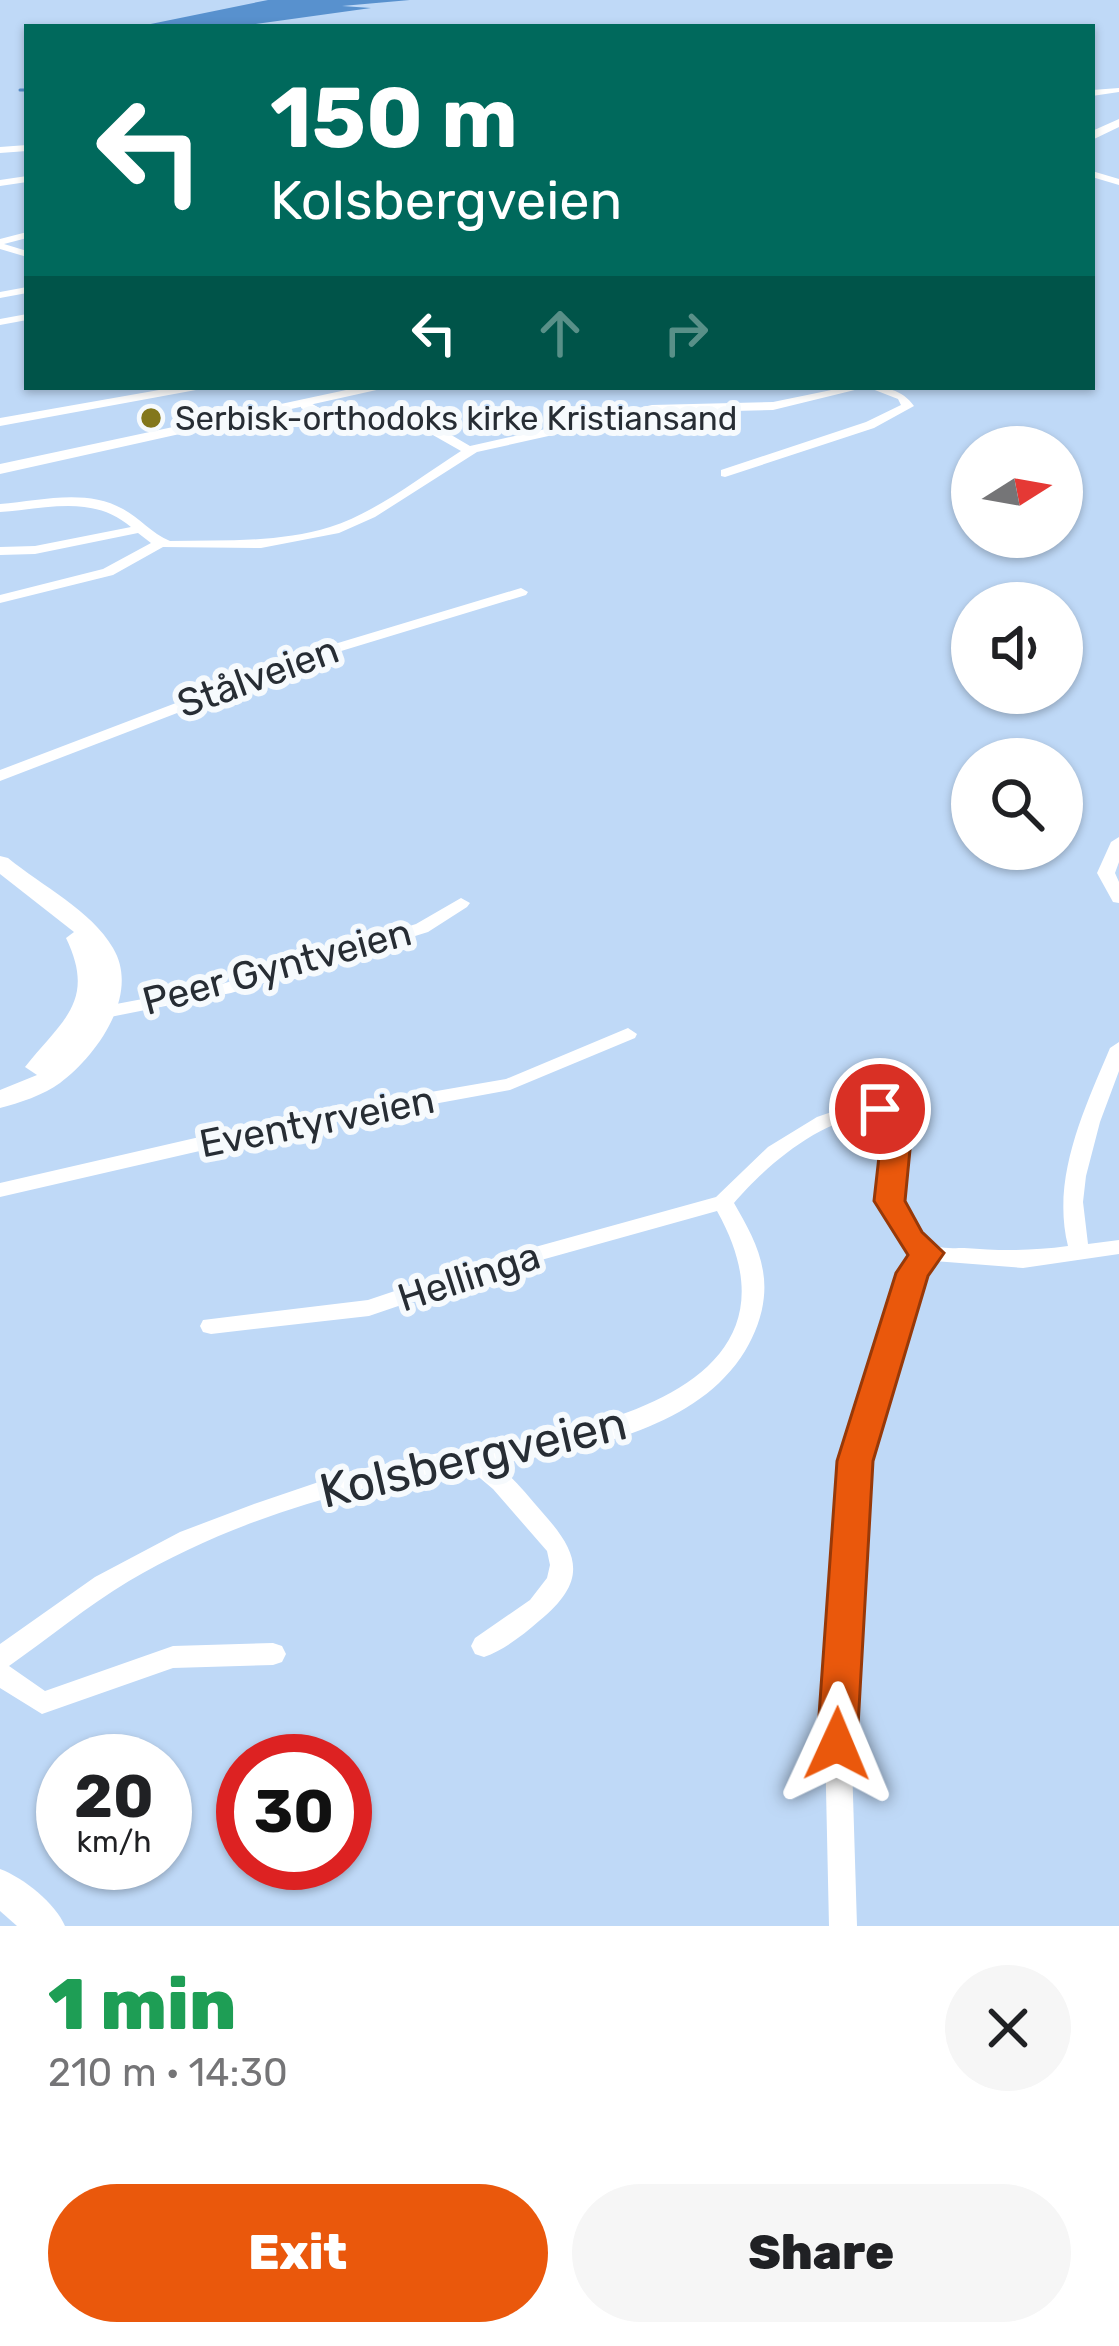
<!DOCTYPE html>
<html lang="en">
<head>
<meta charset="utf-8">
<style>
	:root { --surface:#fff; --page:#f6f6f6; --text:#202124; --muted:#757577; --accent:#ea580c }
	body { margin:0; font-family:Rubik,sans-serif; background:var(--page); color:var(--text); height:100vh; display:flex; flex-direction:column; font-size:45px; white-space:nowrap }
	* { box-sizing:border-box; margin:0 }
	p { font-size:39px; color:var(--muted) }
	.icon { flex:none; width:66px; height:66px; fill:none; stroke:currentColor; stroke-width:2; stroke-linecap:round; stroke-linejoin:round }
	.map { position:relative; height:1926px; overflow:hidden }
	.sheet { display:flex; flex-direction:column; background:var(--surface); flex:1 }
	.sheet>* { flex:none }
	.banner { position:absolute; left:24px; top:24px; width:1071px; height:366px; border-radius:0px; box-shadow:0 3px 9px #0004; background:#00695c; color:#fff; overflow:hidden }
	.needle { width:78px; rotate:79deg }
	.buttons { position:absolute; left:951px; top:426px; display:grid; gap:24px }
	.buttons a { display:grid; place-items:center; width:132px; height:132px; border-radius:50%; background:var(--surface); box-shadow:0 3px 9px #0004; font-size:60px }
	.speed { position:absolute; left:36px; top:1734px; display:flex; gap:24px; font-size:60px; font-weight:700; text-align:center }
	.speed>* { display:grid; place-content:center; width:156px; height:156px; border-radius:50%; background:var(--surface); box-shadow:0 3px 9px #0004; line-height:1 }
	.speed small { font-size:30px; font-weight:400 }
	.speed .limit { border:18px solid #d22; background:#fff; color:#111 }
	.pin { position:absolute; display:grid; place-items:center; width:102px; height:102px; color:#fff; margin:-51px; border:6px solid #fff; border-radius:50%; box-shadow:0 3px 12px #0007 }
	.me { position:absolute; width:132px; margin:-66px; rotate:1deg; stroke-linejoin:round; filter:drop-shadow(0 0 9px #0008) }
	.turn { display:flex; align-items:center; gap:42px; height:252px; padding:0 48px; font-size:54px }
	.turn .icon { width:156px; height:156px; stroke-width:2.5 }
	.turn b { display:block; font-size:84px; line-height:102px }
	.lanes { display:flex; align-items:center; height:114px; padding:0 48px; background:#0003; justify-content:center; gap:60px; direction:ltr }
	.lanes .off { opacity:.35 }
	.round { display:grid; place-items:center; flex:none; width:126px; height:126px; border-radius:63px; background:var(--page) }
	.overview { display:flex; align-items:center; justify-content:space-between; height:204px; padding:0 48px }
	h1 { font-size:72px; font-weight:800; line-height:90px; color:#1e9e55 }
	.primary-button { display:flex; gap:24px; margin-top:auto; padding:24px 48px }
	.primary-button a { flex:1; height:138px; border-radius:72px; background:var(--accent); color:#fff; font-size:48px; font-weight:800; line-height:138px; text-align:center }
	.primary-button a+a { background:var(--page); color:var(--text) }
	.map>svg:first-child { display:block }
	.green { fill:#bfd9f7; fill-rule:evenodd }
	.water { fill:#5891ce }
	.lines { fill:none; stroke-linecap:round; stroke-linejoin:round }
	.stream { stroke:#5891ce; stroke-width:3 }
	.minor { fill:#fff; fill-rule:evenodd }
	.tertiary { fill:#fff; fill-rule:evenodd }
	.route { fill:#ea580c; stroke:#983908; stroke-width:3 }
	.poi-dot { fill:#83771b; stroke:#f6fafd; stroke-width:4.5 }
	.labels { text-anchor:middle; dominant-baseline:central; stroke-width:12; stroke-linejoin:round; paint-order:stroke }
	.far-poi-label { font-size:33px; fill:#272d34; stroke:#f6fafd; text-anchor:start }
	.street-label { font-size:39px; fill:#272d34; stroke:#f6fafd }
	.near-street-label { font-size:48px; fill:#272d34; stroke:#f6fafd }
</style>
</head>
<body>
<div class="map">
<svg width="1119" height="1926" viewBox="0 0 1119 1926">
	<rect width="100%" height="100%" fill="#e0edfd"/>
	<path class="green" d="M 0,0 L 1119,0 L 1119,1926 L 0,1926 ZM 27,27 L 1092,27 L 1092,387 L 27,387 ZM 972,447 L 1062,447 L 1062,537 L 972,537 ZM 972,603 L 1062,603 L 1062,693 L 972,693 ZM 972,759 L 1062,759 L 1062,849 L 972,849 ZM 63,1761 L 165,1761 L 165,1863 L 63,1863 ZM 243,1761 L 345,1761 L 345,1863 L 243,1863 Z"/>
	<path class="water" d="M 268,0 L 410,0 L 342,6 L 371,8 L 235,27 L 136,27 Z"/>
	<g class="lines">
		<path class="stream" d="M 20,90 L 27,90"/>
		<g class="minor">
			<path d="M 1119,88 L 1119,92 L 1092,96 L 1092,90 Z"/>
			<path d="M 27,145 L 27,151 L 0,153 L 0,147 Z"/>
			<path d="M 1092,171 L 1119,179 L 1119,185 L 1092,177 Z"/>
			<path d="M 27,176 L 27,182 L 0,186 L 0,180 Z"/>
			<path d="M 27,232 L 27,238 L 4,244 L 27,251 L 27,257 L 0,249 L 0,239 Z"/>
			<path d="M 27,287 L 27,293 L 0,298 L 0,292 Z"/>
			<path d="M 27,314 L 27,320 L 0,325 L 0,319 Z"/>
			<path d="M 176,387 L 202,387 L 196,390 L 0,426 L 0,418 Z"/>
			<path d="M 846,387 C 871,387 898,383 914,406 L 874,428 L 725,477 L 721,476 L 721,470 L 866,422 L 901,405 L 898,399 L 867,387 L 773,410 L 652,413 L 477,452 L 375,517 L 339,533 L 261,548 L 163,547 L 113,575 L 0,603 L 0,595 L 103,569 L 151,543 L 138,533 L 35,554 L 0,555 L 0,547 L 35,546 L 131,527 C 92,494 47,509 0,512 L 0,504 C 40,501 85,488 123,509 C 140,518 151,533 170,541 C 223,540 278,543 330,527 C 377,512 420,477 461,451 L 417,426 L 330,424 L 301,408 L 301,402 L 309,402 L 333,416 L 424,419 L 470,446 L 652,405 L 773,402 Z"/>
			<path d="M 521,588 L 528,592 L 526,595 L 328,655 L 0,781 L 0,770 L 318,649 Z"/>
			<path d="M 1119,837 L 1119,862 L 1115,873 L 1119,882 L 1119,903 L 1113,902 L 1097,873 L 1111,842 Z"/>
			<path d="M 461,898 L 470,903 L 467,907 L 428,932 L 231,993 L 95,1020 L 86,1014 L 95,1008 L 222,984 L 416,924 Z"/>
			<path d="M 628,1028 L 637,1034 L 635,1038 L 510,1090 L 286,1131 L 0,1197 L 0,1183 L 286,1117 L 506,1079 Z"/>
			<path d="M 1119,1042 L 1119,1071 L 1100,1122 L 1086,1176 L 1083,1202 L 1088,1244 L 1119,1240 L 1119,1254 L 1023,1268 L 934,1261 L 923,1275 L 867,1461 L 850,1698 L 857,1926 L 829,1926 L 824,1698 L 843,1461 L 902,1273 L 916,1254 C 853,1197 902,1179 882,1119 C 833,1106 763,1168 734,1203 C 746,1224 759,1246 763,1271 C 768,1300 759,1327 745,1351 C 696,1431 582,1450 496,1464 C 514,1478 527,1495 542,1512 C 580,1554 588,1581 539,1621 C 523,1635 504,1650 484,1657 L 475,1654 L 471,1646 L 475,1638 L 530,1600 L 547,1578 L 550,1565 L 547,1551 L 540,1543 L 493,1489 L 468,1468 C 350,1486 233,1520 129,1581 C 87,1606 49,1638 9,1666 L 45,1691 L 173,1646 L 273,1643 L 282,1646 L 286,1654 L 282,1662 L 273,1665 L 173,1668 L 42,1714 L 0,1688 L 0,1644 L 95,1577 L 180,1532 L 254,1504 L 351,1471 L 468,1447 L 474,1449 C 598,1429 815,1386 717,1211 L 498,1272 L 369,1316 L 211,1334 L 203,1332 L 200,1326 L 203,1320 L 368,1300 L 484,1261 L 716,1197 L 768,1147 L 817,1117 L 849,1106 L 871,1103 L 897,1110 C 912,1140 901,1162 902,1193 C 902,1213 916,1239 936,1246 C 944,1249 956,1248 964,1248 C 1001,1251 1031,1251 1068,1246 C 1051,1178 1084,1110 1110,1048 Z"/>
		</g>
		<g class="tertiary">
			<path d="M 1119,119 L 1119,127 L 1092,140 L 1092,131 Z"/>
			<path d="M 360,387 L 390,387 L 0,474 L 0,464 Z"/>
			<path d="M 0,856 L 8,858 C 42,886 91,910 113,948 C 141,995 96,1056 60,1083 C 44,1095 19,1103 0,1108 L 0,1090 L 37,1075 L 25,1067 C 61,1021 97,1002 66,938 L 74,932 L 0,874 Z"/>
			<path d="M 0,1869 C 24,1878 55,1903 65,1926 L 17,1926 L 0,1911 Z"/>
		</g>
	</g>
	<path class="route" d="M 880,1099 L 891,1102 L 912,1129 L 905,1201 L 922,1232 L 944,1253 L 928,1276 L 873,1461 L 857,1744 L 851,1757 L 837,1762 L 823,1757 L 817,1744 L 837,1461 L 896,1273 L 908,1255 L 874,1201 L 882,1130 L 866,1109 Z"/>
	<circle class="poi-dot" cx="151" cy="418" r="12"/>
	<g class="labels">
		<g class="far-poi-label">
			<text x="175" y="418">Serbisk-orthodoks kirke Kristiansand</text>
		</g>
		<g class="street-label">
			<text transform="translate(258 677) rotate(-20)">Stålveien</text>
			<text transform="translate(277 967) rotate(-15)">Peer Gyntveien</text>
			<text transform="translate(317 1122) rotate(-11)">Eventyrveien</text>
			<text transform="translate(469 1277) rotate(-18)">Hellinga</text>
		</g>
		<g class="near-street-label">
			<text transform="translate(473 1457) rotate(-13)">Kolsbergveien</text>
		</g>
	</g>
</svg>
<div class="buttons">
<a><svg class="needle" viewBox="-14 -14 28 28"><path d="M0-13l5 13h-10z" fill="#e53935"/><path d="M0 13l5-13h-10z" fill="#757577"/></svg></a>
<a><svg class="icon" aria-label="sound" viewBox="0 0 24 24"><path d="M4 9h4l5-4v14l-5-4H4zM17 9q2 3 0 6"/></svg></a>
<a><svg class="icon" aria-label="search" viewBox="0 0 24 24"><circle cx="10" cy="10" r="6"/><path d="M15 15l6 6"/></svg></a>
</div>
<div class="speed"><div>20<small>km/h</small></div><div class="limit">30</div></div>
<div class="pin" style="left:880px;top:1109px;background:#d93025"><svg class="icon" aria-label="arrive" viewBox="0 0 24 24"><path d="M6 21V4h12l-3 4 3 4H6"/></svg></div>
<svg class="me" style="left:837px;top:1744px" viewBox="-20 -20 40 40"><path d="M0-17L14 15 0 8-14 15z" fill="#ea580c" stroke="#fff" stroke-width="4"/></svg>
<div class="banner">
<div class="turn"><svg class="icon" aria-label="left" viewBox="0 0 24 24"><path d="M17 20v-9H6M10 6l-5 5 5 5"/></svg><div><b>150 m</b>Kolsbergveien</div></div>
<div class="lanes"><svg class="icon" aria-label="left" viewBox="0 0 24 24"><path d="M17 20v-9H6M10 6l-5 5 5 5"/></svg><svg class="icon off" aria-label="ahead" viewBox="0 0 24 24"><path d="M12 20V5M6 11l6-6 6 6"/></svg><svg class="icon off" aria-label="right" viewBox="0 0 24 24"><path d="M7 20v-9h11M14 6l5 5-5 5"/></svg></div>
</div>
</div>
<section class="sheet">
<div class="overview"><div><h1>1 min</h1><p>210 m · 14:30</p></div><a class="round"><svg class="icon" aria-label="close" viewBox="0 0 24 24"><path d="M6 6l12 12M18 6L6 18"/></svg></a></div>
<div class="primary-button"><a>Exit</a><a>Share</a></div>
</section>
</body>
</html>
